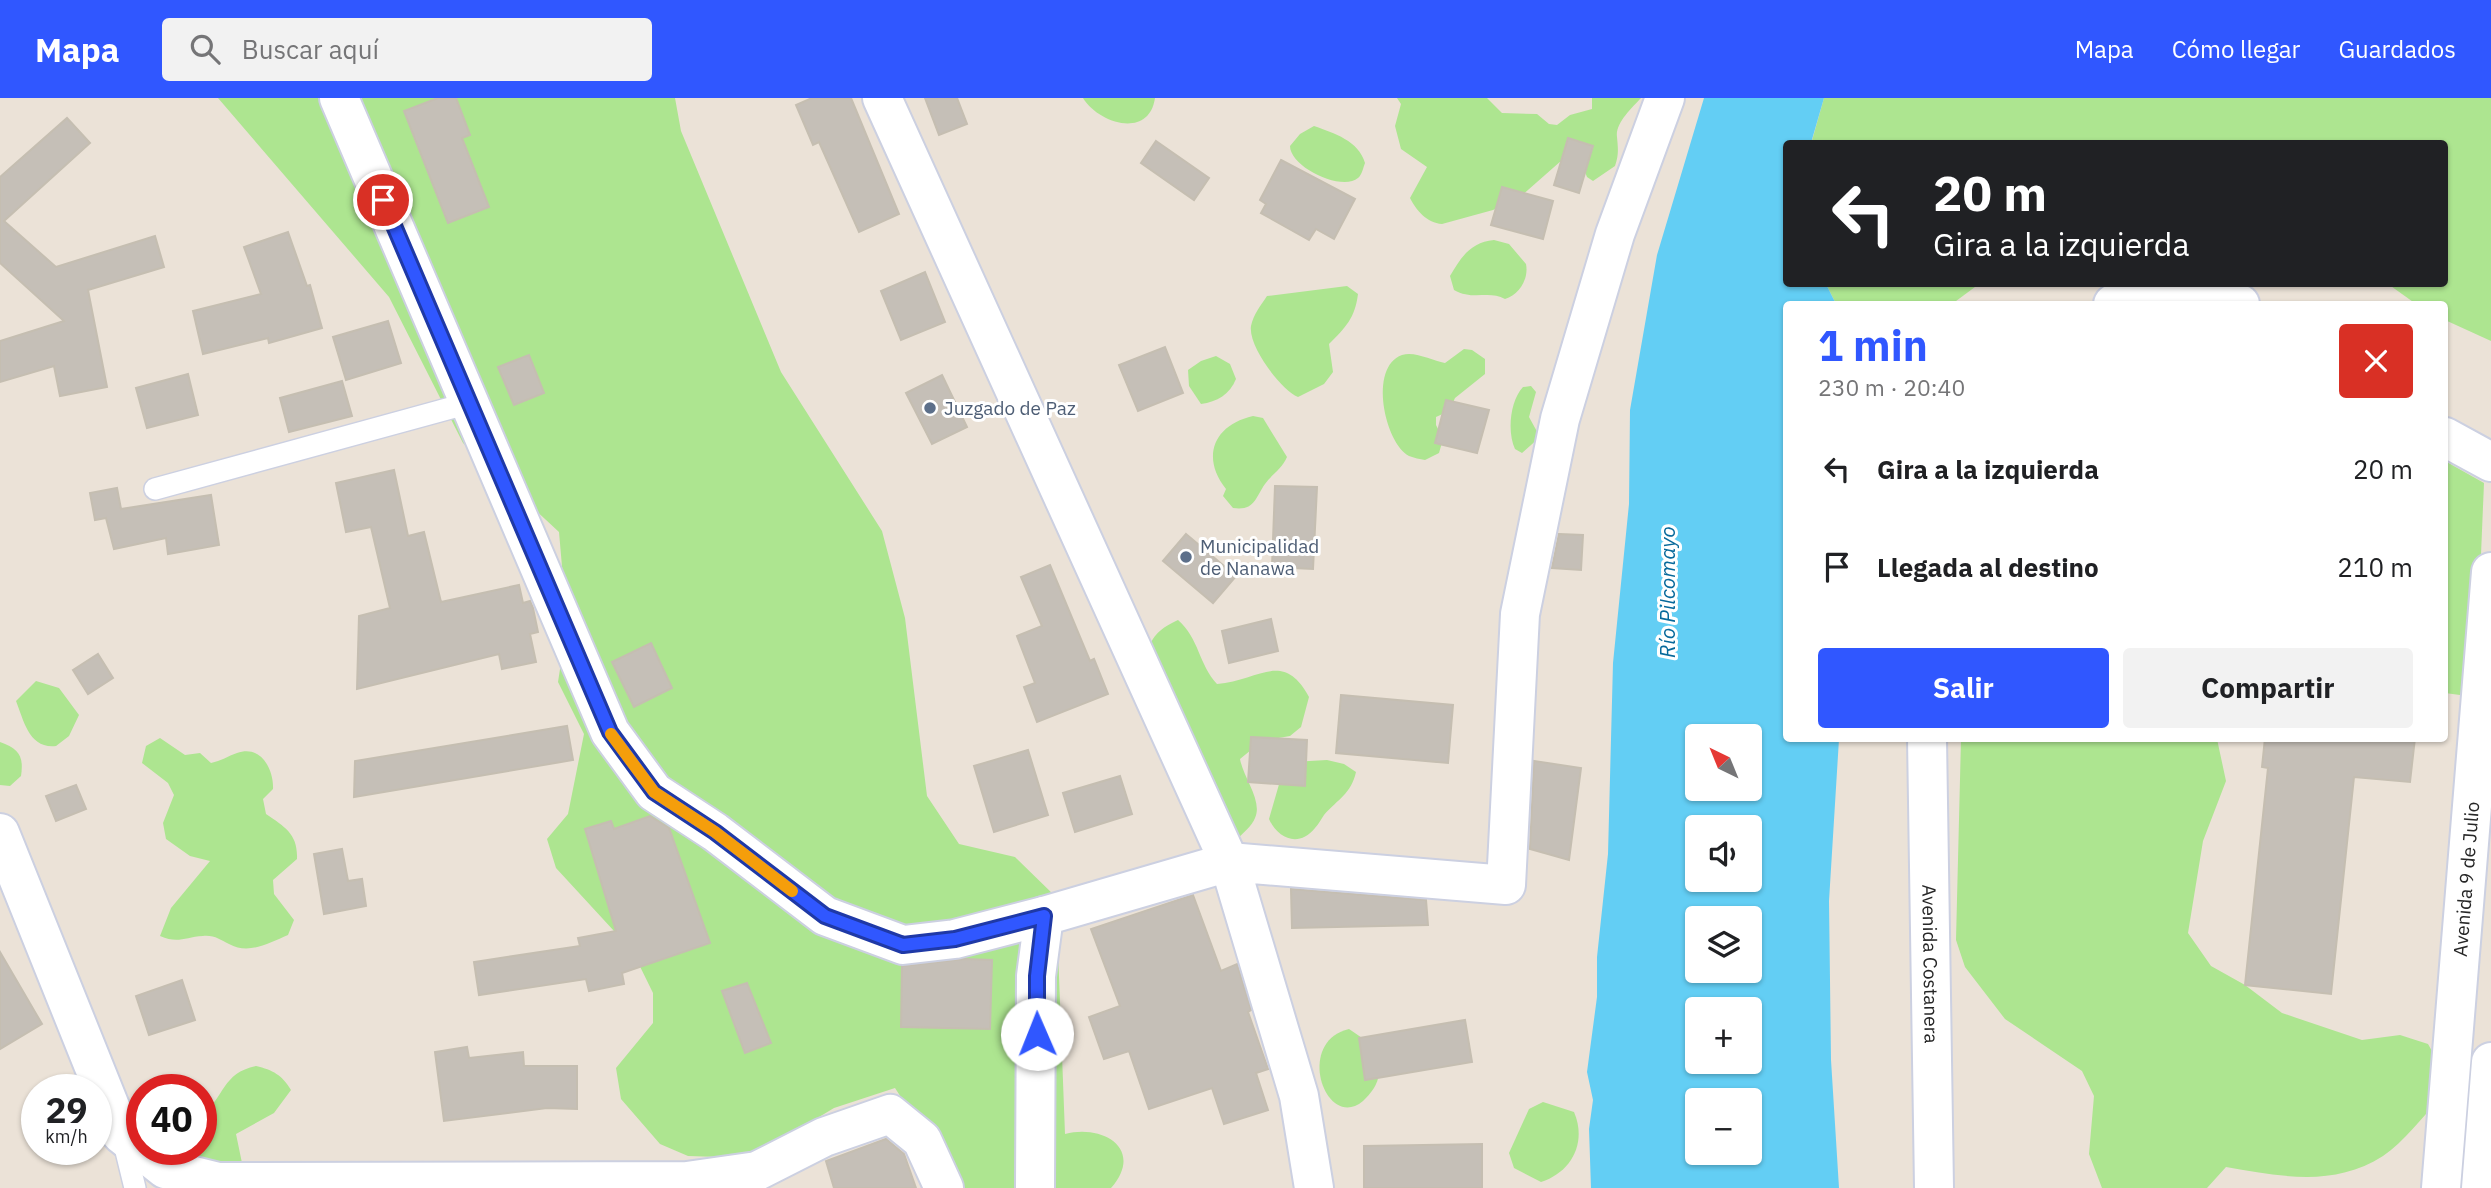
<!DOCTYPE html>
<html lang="es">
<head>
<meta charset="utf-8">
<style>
	:root { --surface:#fff; --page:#f2f2f2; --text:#202124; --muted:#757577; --accent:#3057ff }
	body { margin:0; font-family:"IBM Plex Sans",sans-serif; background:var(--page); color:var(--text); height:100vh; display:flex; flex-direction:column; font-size:26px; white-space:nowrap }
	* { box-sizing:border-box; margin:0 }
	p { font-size:23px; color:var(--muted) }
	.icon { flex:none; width:38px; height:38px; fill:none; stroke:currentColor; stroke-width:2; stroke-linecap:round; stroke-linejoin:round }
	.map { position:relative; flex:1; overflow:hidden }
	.details { position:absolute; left:1783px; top:203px; width:665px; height:441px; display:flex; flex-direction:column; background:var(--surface); border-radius:7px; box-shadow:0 2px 5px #0004 }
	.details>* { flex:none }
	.banner { position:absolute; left:1783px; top:42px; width:665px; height:147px; border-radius:7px; box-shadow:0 2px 5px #0004; background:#202124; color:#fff; overflow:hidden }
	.needle { width:46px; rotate:317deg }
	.buttons { position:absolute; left:1685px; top:626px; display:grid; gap:14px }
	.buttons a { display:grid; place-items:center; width:77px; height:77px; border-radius:7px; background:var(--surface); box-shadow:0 2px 5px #0004; font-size:35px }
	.speed { position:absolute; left:21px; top:976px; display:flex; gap:14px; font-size:35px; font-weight:700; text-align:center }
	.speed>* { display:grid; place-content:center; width:91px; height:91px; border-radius:50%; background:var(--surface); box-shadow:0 2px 5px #0004; line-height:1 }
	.speed small { font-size:18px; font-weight:400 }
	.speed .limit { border:10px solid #d22; background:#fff; color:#111 }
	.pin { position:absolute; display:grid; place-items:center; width:60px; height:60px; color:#fff; margin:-30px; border:4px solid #fff; border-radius:50%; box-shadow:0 2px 7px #0007 }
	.me { position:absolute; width:77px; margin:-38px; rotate:359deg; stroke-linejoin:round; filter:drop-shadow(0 0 5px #0008) }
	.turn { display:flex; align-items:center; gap:24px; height:147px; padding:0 35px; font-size:32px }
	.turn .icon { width:91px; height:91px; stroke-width:2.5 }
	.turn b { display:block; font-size:49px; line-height:60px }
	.round { display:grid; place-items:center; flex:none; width:74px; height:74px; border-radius:7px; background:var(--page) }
	.head { display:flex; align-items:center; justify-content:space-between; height:119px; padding:0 35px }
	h1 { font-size:42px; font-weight:800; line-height:52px; color:var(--accent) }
	.button { display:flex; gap:14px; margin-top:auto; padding:14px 35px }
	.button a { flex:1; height:80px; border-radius:7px; background:var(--accent); color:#fff; font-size:28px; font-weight:800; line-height:80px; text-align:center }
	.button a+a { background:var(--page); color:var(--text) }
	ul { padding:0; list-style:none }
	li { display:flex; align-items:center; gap:21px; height:98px; padding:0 35px }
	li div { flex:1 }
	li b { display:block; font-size:26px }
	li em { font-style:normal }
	header { display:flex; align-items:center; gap:42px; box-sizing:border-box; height:98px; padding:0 35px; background:var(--accent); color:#fff }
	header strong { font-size:33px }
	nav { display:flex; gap:38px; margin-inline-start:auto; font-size:24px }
	.search { width:490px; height:63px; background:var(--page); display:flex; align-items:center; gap:18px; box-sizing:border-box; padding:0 24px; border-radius:7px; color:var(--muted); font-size:26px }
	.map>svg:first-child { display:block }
	.green { fill:#ade590 }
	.water { fill:#63cef4; fill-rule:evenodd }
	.building { fill:#c5bfb7; stroke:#c5beb1; stroke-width:2 }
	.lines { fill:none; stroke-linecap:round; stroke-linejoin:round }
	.lane-casing { stroke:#ccd0e1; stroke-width:24 }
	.street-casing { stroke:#ccd0e1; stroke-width:42 }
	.secondary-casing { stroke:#ccd0e1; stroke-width:42 }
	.lane { stroke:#fff; stroke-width:21 }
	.street { stroke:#fff; stroke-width:38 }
	.secondary { stroke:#fff; stroke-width:38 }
	.route-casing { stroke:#1f39a6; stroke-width:18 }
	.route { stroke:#3057ff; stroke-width:12 }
	.slow { stroke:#f59e0b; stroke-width:12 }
	.service-dot { fill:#5c6f8a; stroke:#fff; stroke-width:2.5 }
	.labels { text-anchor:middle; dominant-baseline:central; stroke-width:6; stroke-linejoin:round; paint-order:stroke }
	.service-label { font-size:19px; fill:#4e5e75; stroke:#fff; text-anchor:start }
	.street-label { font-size:19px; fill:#272727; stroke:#fff }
	.water-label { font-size:21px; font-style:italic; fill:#07699b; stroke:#fff }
</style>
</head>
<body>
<header>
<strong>Mapa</strong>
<div class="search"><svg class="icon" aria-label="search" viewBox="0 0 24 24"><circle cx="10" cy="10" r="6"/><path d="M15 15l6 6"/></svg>Buscar aquí</div>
<nav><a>Mapa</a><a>Cómo llegar</a><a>Guardados</a></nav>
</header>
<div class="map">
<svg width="2491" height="1090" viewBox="0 0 2491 1090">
	<rect width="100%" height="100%" fill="#ebe2d7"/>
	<g class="green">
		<path d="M 218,0 L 675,0 L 681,33 L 781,274 L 882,433 L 905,520 L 927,698 L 959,746 L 1015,759 L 1056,799 L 1065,1036 C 1103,1026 1145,1051 1111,1090 L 960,1090 L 895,990 L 834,1010 L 751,1060 L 688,1058 L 660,1046 L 621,1001 L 616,970 L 653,925 L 653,895 L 627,842 L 614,833 L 556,770 L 547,741 L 568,716 L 584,636 L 558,584 L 567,526 L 559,434 L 463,345 L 389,199 Z"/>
		<path d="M 1083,0 L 1155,0 C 1149,41 1099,26 1083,0 Z"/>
		<path d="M 1397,0 L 1487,0 L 1502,15 L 1537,16 L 1549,26 L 1557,27 L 1570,17 L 1592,11 L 1592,0 L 1641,0 C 1632,10 1615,25 1617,39 C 1618,50 1619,57 1615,68 L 1593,83 L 1587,79 L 1578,56 L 1570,55 L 1520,99 L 1493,112 L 1442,126 C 1427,125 1416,112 1410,100 L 1427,69 L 1401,51 L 1395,28 L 1401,6 Z"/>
		<path d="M 1824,0 L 2491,0 L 2491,243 L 2445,222 L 2445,206 L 2416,206 L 2388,186 L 2445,186 L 2445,46 L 1811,46 Z"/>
		<path d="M 1314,28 C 1334,35 1359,43 1365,65 C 1363,70 1362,77 1358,80 C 1342,94 1290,69 1290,48 L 1300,36 Z"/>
		<path d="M 1494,142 L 1509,146 L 1526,166 C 1529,181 1519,197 1505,201 C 1489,192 1473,203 1454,192 L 1450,178 C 1461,159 1471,144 1494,142 Z"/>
		<path d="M 1826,186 L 1979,186 L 1952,206 L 1836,206 Z"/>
		<path d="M 1347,188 L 1358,196 C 1355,220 1346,229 1329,246 L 1333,274 L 1324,286 L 1298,299 C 1280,291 1248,248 1251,228 C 1253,217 1261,207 1267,198 Z"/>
		<path d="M 1464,251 L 1472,252 L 1485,261 L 1485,276 L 1455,300 L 1449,313 L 1436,319 L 1436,327 L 1443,341 L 1439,355 L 1425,362 C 1420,361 1414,360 1409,358 C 1385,345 1368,269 1402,257 C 1416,253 1432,263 1445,265 Z"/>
		<path d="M 1216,258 L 1230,266 L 1236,281 C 1230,296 1217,304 1201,306 L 1189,288 L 1188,272 L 1201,263 Z"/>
		<path d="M 1531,288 L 1536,294 L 1529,319 L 1540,339 L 1522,355 L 1515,351 C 1507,334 1510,303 1523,289 Z"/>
		<path d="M 1253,318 L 1263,320 L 1287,359 C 1282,371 1272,376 1265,386 C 1255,400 1255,413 1233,410 L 1223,398 L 1226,391 C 1201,360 1213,327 1253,318 Z"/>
		<path d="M 2445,363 L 2484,385 L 2475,599 L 2445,595 Z"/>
		<path d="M 1178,522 C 1199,540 1199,567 1217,586 C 1259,583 1283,551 1309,599 L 1301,629 L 1290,638 L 1262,643 L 1240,661 C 1243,679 1263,703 1255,720 C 1252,728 1242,736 1236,742 L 1147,555 C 1152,537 1161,530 1178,522 Z"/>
		<path d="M 36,583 L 59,590 L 79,617 L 69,638 L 56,648 C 29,651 24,623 16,603 Z"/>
		<path d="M 160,640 L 185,657 L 200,655 L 211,665 C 221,663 228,658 237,655 C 261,646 274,672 273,691 L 263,701 L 266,716 C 285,729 298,736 297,761 L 273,782 L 274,796 L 294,822 L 288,837 C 269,845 249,857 229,846 C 220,842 215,837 203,838 C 185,839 178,846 160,838 L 171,810 L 210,763 L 190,758 L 166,741 L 163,725 L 174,697 L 168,685 L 142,665 L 146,648 Z"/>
		<path d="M 1961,641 L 2217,641 L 2226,683 L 2203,743 L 2188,835 L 2211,868 L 2245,887 L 2282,915 L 2362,942 L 2400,937 L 2428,946 L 2441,969 L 2440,1001 C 2422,1019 2404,1044 2383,1058 C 2333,1090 2280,1078 2226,1069 L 2207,1090 L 2102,1090 L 2089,1056 L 2094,998 L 2082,973 L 2005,921 L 1965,869 L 1956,842 Z"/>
		<path d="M 0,644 C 19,651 24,658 21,678 L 10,688 L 0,687 Z"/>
		<path d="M 1327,662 L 1344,666 L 1356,674 C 1351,696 1338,701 1324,717 C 1321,721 1319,726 1315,730 C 1299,750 1278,741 1269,721 L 1282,676 L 1292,664 Z"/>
		<path d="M 1349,931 L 1368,944 L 1379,975 C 1378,987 1371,995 1363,1003 C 1326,1034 1294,944 1349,931 Z"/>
		<path d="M 256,968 C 273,972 282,977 291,992 L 274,1015 L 236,1036 L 242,1065 L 234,1079 L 174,1059 L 177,1052 L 201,1052 L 201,1018 C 225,999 222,975 256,968 Z"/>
		<path d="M 1543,1004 L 1574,1014 C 1587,1044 1572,1074 1541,1084 L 1514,1070 L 1509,1055 L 1529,1011 Z"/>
	</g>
	<path class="water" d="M 1704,0 L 1824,0 L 1811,45 L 1787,46 L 1787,186 L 1826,186 L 1836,206 L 1787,206 L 1787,640 L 1839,641 L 1829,803 L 1831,962 L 1839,1090 L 1591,1090 L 1589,1031 L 1593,1002 L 1587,974 L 1597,899 L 1597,859 L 1608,756 L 1613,565 L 1629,406 L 1630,312 L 1657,157 ZM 1698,639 L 1750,639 L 1750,691 L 1698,691 ZM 1698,730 L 1750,730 L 1750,782 L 1698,782 ZM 1698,821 L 1750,821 L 1750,873 L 1698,873 ZM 1698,912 L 1750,912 L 1750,964 L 1698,964 ZM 1698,1003 L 1750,1003 L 1750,1055 L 1698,1055 Z"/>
	<g class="building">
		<path d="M 438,0 L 456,0 L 470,37 L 462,40 L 489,109 L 448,125 L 404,13 Z"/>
		<path d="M 812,0 L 851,0 L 899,116 L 859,134 L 819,44 L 813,47 L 796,7 Z"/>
		<path d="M 925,0 L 957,0 L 967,26 L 939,37 Z"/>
		<path d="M 67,20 L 90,45 L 4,123 L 56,169 L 155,138 L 164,169 L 88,192 L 107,289 L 60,298 L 54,268 L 0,284 L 0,243 L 64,223 L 0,165 L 0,79 Z"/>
		<path d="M 1568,40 L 1593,48 L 1579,95 L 1554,87 Z"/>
		<path d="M 1156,43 L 1209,80 L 1194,102 L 1141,65 Z"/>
		<path d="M 1281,62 L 1355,101 L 1334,141 L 1316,131 L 1309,142 L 1261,115 L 1266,106 L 1260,102 Z"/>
		<path d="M 1502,89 L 1553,103 L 1543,141 L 1491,127 Z"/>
		<path d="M 288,134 L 307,188 L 310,187 L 322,230 L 269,245 L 268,240 L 203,256 L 193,213 L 261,196 L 244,149 Z"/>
		<path d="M 925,174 L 945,224 L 901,242 L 881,193 Z"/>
		<path d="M 388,223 L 401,265 L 346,282 L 333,239 Z"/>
		<path d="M 1165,249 L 1183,295 L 1138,313 L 1119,267 Z"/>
		<path d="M 529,257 L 544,295 L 514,307 L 498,269 Z"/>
		<path d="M 188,276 L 198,317 L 147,330 L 136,290 Z"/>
		<path d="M 942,277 L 967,329 L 932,346 L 906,295 Z"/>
		<path d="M 342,283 L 352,318 L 289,334 L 280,300 Z"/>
		<path d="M 1446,302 L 1489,312 L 1477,355 L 1435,345 Z"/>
		<path d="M 394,372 L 408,438 L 424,434 L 441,504 L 519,487 L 523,505 L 530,503 L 533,510 L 538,534 L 530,536 L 536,564 L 502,571 L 499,556 L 357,591 L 359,518 L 390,510 L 371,429 L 346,434 L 336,385 Z"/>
		<path d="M 1275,388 L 1317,389 L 1313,471 L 1272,469 Z"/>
		<path d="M 117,390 L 121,411 L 211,397 L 219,447 L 168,456 L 166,440 L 114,451 L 106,420 L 95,422 L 90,395 Z"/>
		<path d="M 1186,436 L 1236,478 L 1213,505 L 1163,463 Z"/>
		<path d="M 1559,436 L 1583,437 L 1581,472 L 1552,470 Z"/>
		<path d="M 1050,467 L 1090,563 L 1094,561 L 1108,596 L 1037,624 L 1024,589 L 1035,585 L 1017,538 L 1042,528 L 1021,479 Z"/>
		<path d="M 1271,521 L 1278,553 L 1229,565 L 1222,533 Z"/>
		<path d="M 651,545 L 672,590 L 634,609 L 612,564 Z"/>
		<path d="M 98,556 L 113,580 L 88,596 L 73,572 Z"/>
		<path d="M 1341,597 L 1453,607 L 1448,665 L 1336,655 Z"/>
		<path d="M 567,628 L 573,662 L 354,699 L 355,663 Z"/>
		<path d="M 1251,639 L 1307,642 L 1305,688 L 1248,684 Z"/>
		<path d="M 2265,640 L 2415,640 L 2410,684 L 2354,679 L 2331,896 L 2245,887 L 2268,670 L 2262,669 Z"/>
		<path d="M 1028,652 L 1048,717 L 994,734 L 974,668 Z"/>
		<path d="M 1534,663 L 1581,670 L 1569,762 L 1530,751 Z"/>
		<path d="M 1120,678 L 1132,716 L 1075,734 L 1063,695 Z"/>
		<path d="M 76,687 L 86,711 L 56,723 L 46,698 Z"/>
		<path d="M 650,718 L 669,730 L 710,845 L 622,875 L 624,886 L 589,893 L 586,881 L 479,897 L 474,864 L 580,848 L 578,840 L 616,833 L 585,731 L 611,723 L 614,731 Z"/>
		<path d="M 342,751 L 348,783 L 362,781 L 366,808 L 324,816 L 314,756 Z"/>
		<path d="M 1291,791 L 1426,802 L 1428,827 L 1292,830 Z"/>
		<path d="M 1193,797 L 1221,873 L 1237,866 L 1251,912 L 1248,914 L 1268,971 L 1256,975 L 1268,1012 L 1224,1026 L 1212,990 L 1149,1011 L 1129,953 L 1104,961 L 1089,919 L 1120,908 L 1091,831 Z"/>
		<path d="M 0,854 L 42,926 L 0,951 Z"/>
		<path d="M 964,861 L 992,862 L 990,931 L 901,929 L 902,868 Z"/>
		<path d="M 182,882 L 195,922 L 149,937 L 136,898 Z"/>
		<path d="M 747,885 L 771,945 L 745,955 L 722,893 Z"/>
		<path d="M 1465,922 L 1472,964 L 1365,982 L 1359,940 Z"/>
		<path d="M 467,949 L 469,960 L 523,954 L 524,968 L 577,968 L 577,1011 L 547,1010 L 444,1023 L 435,954 Z"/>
		<path d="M 886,1041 L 904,1056 L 916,1090 L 834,1090 L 826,1063 Z"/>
		<path d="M 1482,1046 L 1482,1090 L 1364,1090 L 1364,1048 Z"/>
	</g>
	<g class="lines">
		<g class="lane-casing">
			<g id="lane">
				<path d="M 155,391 L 469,305"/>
				<path d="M 123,1041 L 135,1090"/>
			</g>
		</g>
		<g class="street-casing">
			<g id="street">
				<path d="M 339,0 L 610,634 L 654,694 L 715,734 L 825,818 L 903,847 L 955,841 L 1044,818"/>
				<path d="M 0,735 L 121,1036 L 165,1071 L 218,1084 L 687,1083 L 757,1073 L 824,1039 L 890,1016 L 922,1042 L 944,1090"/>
				<path d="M 1314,1090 L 1299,998 L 1229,764 L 1506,787 L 1520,516 L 1560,321 L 1615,136 L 1665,0"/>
				<path id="s1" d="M 2441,1090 L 2491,474"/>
				<path d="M 2481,1090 L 2491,964"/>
			</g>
		</g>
		<g class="secondary-casing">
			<g id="secondary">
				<path d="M 882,0 L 1229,764 L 1044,818 L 1036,878 L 1035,1090"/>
				<path d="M 2177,186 L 2240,206"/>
				<path d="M 2113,206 L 2171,186"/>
				<path d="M 2445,339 L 2491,364"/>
				<path id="s2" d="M 1927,640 L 1934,1090"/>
			</g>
		</g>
		<use href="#lane" class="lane"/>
		<use href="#street" class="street"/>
		<use href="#secondary" class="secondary"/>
	</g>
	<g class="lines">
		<g class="route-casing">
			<path id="route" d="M 383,102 L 610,634 L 654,694 L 715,734 L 825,818 L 903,847 L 955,841 L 1044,818 L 1037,878 L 1037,936"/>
		</g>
		<use href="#route" class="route"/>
		<path class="slow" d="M 611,636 L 654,694 L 715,734 L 792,793"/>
	</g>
	<g class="service-dot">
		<circle cx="930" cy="310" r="7"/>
		<circle cx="1186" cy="459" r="7"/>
	</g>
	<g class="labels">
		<g class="service-label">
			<text x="944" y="310">Juzgado de Paz</text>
			<text x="1200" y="448">Municipalidad<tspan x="1200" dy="22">de Nanawa</tspan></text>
		</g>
		<g class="street-label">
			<text stroke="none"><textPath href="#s1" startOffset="310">Avenida 9 de Julio</textPath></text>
			<text stroke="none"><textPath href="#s2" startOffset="226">Avenida Costanera</textPath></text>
		</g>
		<g class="water-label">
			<text transform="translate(1667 494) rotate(-90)">Río Pilcomayo</text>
		</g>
	</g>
</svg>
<div class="buttons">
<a><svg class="needle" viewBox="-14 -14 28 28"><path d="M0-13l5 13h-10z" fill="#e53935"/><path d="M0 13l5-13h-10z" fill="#757577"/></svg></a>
<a><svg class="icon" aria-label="sound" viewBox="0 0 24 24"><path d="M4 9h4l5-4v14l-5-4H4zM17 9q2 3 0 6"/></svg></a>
<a><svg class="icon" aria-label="layers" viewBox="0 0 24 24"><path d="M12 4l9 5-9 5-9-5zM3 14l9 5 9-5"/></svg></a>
<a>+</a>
<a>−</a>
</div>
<div class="speed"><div>29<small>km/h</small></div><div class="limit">40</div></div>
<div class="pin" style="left:383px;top:102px;background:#d93025"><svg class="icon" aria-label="arrive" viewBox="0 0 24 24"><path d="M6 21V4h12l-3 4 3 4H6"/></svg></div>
<svg class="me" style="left:1037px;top:936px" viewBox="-20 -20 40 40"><circle r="19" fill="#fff"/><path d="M0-13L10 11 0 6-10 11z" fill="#3057ff"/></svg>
<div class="banner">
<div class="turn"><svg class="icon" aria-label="left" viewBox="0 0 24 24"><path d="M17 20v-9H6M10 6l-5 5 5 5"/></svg><div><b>20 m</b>Gira a la izquierda</div></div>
</div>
<section class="details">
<div class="head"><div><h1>1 min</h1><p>230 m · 20:40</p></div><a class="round" style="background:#d93025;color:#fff"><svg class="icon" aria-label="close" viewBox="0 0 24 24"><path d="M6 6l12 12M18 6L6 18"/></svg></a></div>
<ul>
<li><svg class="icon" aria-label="left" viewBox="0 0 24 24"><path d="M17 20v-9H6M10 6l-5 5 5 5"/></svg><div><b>Gira a la izquierda</b></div><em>20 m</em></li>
<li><svg class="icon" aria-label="arrive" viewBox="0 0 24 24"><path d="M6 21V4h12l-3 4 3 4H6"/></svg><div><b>Llegada al destino</b></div><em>210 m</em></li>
</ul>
<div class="button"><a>Salir</a><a>Compartir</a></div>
</section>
</div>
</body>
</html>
